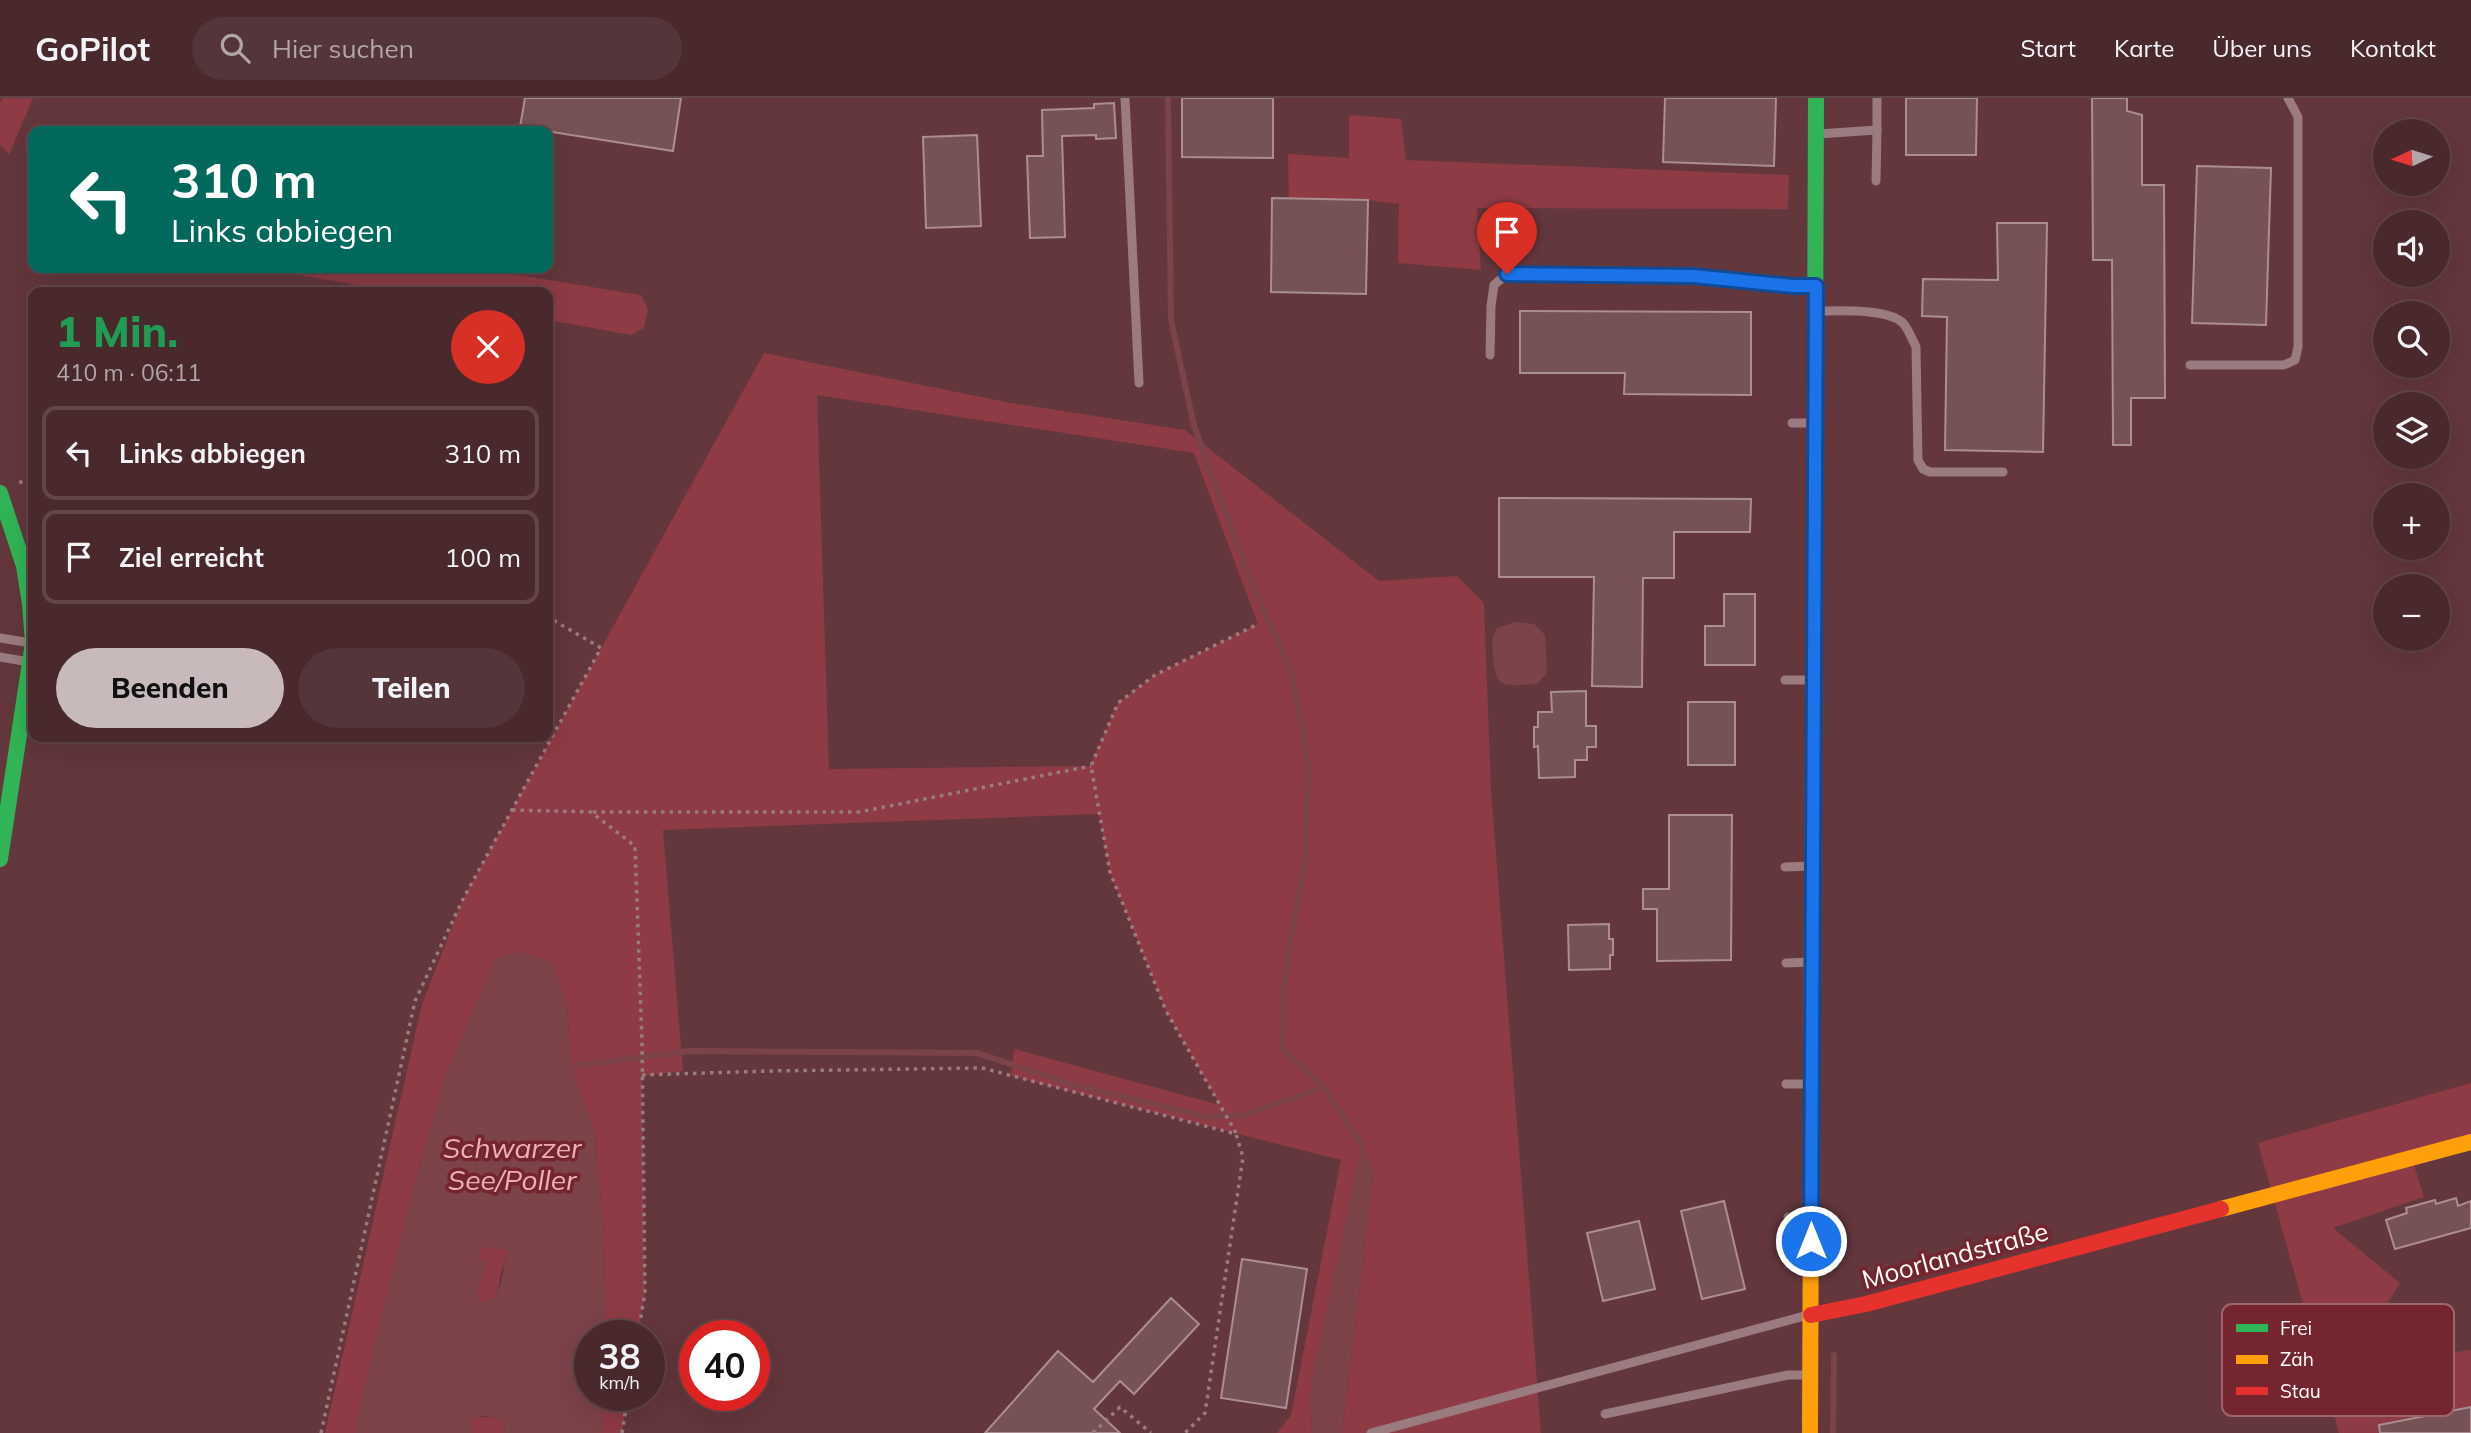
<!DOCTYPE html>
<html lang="de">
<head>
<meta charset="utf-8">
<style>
	:root { --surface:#4a292d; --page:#543539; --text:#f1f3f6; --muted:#b2a6aa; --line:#614549; --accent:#c8b9bb }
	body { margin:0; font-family:Mulish,sans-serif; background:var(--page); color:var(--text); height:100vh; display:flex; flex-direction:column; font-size:26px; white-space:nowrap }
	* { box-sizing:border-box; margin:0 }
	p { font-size:23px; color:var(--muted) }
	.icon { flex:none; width:38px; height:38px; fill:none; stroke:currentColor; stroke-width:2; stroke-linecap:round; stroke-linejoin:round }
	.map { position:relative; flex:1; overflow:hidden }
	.drawer { position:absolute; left:28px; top:189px; width:525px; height:455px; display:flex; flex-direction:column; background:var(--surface); border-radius:14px; box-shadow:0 7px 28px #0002,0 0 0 2px var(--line) }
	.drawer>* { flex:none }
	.hud { position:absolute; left:28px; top:28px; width:525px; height:147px; border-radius:14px; box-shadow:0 7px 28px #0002,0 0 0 2px var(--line); background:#00695c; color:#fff; overflow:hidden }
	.needle { width:46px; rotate:266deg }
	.buttons { position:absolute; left:2373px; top:21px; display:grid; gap:14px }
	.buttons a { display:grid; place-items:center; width:77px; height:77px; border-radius:50%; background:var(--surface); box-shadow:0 7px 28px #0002,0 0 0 2px var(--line); font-size:35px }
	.speed { position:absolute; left:574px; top:1222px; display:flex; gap:14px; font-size:35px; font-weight:700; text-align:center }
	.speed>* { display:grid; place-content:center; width:91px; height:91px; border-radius:50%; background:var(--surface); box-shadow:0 7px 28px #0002,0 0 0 2px var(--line); line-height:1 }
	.speed small { font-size:18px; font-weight:400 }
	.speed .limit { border:10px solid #d22; background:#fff; color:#111 }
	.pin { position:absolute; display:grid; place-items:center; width:60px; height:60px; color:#fff; margin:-72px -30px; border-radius:50% 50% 50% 0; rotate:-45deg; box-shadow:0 0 7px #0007 }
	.pin .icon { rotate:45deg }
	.me { position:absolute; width:77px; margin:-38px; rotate:0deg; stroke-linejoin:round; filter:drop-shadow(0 0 5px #0008) }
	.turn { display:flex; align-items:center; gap:24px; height:147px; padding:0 28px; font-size:32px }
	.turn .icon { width:91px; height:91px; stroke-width:2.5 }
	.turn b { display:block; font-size:49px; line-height:60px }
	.round { display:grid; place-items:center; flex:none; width:74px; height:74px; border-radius:37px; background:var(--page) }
	.headline { display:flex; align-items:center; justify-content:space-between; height:119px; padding:0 28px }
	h1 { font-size:42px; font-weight:800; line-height:52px; color:#1e9e55 }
	.action { display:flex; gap:14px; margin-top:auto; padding:14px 28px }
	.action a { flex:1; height:80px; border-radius:42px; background:var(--accent); color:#111; font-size:28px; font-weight:800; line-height:80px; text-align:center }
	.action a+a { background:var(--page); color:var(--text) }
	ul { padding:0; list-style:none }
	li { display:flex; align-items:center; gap:21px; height:94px; margin:0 14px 10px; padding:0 14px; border:4px solid var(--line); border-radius:14px }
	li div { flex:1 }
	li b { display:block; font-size:26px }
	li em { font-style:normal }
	header { display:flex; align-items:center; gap:42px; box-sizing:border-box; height:98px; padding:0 35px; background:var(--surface); border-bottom:2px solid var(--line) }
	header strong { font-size:33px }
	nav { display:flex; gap:38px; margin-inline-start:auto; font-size:24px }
	.search { width:490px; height:63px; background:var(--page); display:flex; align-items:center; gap:18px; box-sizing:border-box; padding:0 24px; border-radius:38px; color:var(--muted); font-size:26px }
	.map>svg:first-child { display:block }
	.green { fill:#8e3b45; fill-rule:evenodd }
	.water { fill:#7c4349; fill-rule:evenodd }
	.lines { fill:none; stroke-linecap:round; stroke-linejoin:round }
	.stream { stroke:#7c4349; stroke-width:6 }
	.building { fill:#765256; stroke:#aa8e91; stroke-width:2 }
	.path { stroke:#9a7b7f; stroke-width:3.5; stroke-dasharray:3.5 5; stroke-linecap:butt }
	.lane { stroke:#9a7b7f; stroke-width:9 }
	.fast { stroke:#30b455; stroke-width:16 }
	.slow { stroke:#ff9f0a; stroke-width:16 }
	.jam { stroke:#e5322d; stroke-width:16 }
	.route-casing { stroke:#114b97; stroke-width:18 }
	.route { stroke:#1a73e8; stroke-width:12 }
	.labels { text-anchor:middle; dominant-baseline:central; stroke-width:7; stroke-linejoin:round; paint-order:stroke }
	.street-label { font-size:26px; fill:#fff; stroke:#75252d }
	.water-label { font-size:28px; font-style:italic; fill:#eab1b7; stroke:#75252d }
	.key { fill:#75252d; stroke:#9e666c; stroke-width:2 }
	.key-label { font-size:19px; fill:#fff }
</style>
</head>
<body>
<header>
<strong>GoPilot</strong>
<div class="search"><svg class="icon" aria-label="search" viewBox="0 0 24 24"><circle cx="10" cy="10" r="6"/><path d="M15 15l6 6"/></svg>Hier suchen</div>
<nav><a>Start</a><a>Karte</a><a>Über uns</a><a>Kontakt</a></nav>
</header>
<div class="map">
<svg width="2471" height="1335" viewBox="0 0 2471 1335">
	<rect width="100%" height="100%" fill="#63373c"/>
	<g class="green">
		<path d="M 3,0 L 33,0 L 9,57 L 0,46 L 0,5 Z"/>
		<path d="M 1349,17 L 1401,21 L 1406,62 L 1789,77 L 1788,111 L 1477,110 L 1481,172 L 1398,165 L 1399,106 L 1368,102 L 1289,100 L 1288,56 L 1349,60 Z"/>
		<path d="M 284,170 L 475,170 L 641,197 L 648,211 L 644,230 L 631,237 L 548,222 L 548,194 L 396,194 L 283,174 Z"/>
		<path d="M 764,255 L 1011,305 L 1185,332 L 1379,483 L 1457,478 L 1484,505 L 1491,691 L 1541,1335 L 1342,1335 L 1374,1072 L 1310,1293 L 1312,1335 L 1277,1335 L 1291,1317 L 1341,1062 L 1011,978 L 1014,951 L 1220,1007 L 1166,913 L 1110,774 L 1099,716 L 663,732 L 683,973 L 642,978 L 645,1194 L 638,1237 L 606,1237 L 604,1139 L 595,1035 L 571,968 L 567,908 L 553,864 L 520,854 L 496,860 L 446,977 L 413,1093 L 375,1244 L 355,1335 L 325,1335 L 422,906 L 463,801 ZM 817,297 L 1194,355 L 1258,526 L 1155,577 L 1118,605 L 1090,668 L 829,671 Z"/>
		<path d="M 2471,985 L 2471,1044 L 2412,1061 L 2424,1099 L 2333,1130 L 2400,1185 L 2372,1230 L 2387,1305 L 2422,1259 L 2471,1252 L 2471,1309 L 2384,1326 L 2386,1335 L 2339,1335 L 2258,1045 Z"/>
		<path d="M 482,1149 L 509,1152 C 507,1160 503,1167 501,1175 C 497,1190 501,1204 480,1204 L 477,1195 L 487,1165 L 478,1160 Z"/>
		<path d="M 605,1297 L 628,1297 L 622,1335 L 601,1335 Z"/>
		<path d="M 477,1319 L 497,1319 L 505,1326 L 504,1335 L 472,1335 L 472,1322 Z"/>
	</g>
	<g class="water">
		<path d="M 1515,524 L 1534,526 L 1545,537 L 1547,575 L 1537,586 C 1506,587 1495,594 1493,557 C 1492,546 1491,539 1497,530 Z"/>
		<path d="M 520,854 L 553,864 L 567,908 L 571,968 L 595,1035 L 604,1139 L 606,1237 L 590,1237 L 590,1297 L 605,1297 L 601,1335 L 504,1335 L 505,1326 C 496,1318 482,1315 472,1322 L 472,1335 L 355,1335 L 375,1244 L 413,1093 L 446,977 L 496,860 ZM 482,1149 L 509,1153 C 500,1170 506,1204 480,1204 L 477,1195 L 487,1165 L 479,1160 Z"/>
		<path d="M 1362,1047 L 1374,1072 L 1342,1335 L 1312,1335 L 1310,1293 Z"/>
	</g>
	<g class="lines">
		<g class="stream">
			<path d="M 1168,0 L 1171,222 L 1194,328 L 1250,480 L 1290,571 L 1303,629 L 1308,669 L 1306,762 L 1291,837 L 1284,890 L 1283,951 L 1324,989 L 1362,1047"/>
			<path d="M 571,968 L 690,953 L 977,955 L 1071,986 L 1207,1019 L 1244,1017 L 1324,989"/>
			<path d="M 1833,1335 L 1834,1257"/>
		</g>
	</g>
	<g class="building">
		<path d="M 525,0 L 681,0 L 673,53 L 520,29 Z"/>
		<path d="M 1182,0 L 1273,0 L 1273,60 L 1182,59 Z"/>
		<path d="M 1665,0 L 1776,0 L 1774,68 L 1663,64 Z"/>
		<path d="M 1906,0 L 1977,0 L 1976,57 L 1906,57 Z"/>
		<path d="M 2092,0 L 2127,0 L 2127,13 L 2142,17 L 2142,87 L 2164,87 L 2165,300 L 2131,300 L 2131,347 L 2113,347 L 2112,162 L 2093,162 Z"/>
		<path d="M 1114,5 L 1116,40 L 1096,41 L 1096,37 L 1062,38 L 1065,139 L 1030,140 L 1027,58 L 1043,58 L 1042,12 L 1094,10 L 1094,6 Z"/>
		<path d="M 977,37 L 981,128 L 926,130 L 923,39 Z"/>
		<path d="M 2197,68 L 2271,70 L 2266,227 L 2192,225 Z"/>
		<path d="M 1272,100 L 1368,102 L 1366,196 L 1271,194 Z"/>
		<path d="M 1997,125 L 2047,125 L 2043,354 L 1945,352 L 1947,219 L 1922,218 L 1923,181 L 1998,182 Z"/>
		<path d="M 1520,213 L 1751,214 L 1751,297 L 1624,296 L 1625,275 L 1520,275 Z"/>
		<path d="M 1499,400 L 1751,401 L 1750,434 L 1674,434 L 1674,480 L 1643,480 L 1642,589 L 1592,588 L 1594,479 L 1499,479 Z"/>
		<path d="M 1724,496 L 1755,496 L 1755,567 L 1705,567 L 1705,528 L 1724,528 Z"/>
		<path d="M 1586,593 L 1586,628 L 1596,628 L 1596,649 L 1587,649 L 1587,662 L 1575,662 L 1575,679 L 1539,680 L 1538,648 L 1534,649 L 1534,629 L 1538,629 L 1538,614 L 1552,614 L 1551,594 Z"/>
		<rect x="1688" y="604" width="47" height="63"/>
		<path d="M 1669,717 L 1732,717 L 1731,862 L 1657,863 L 1657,811 L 1643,811 L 1643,791 L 1669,791 Z"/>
		<path d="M 1609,826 L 1609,841 L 1613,841 L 1613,857 L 1610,857 L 1610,871 L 1569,872 L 1568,827 Z"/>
		<path d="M 2456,1100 L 2458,1108 L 2471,1103 L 2471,1130 L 2395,1151 L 2386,1122 L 2407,1115 L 2406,1110 L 2435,1102 L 2436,1106 Z"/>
		<path d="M 1724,1103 L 1745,1191 L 1702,1201 L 1681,1113 Z"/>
		<path d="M 1639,1123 L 1655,1191 L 1603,1203 L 1587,1135 Z"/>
		<path d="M 1242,1161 L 1307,1171 L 1286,1310 L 1221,1300 Z"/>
		<path d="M 1171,1200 L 1199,1226 L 1134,1296 L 1120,1283 L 1094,1311 L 1120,1335 L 985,1335 L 1058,1253 L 1093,1284 Z"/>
		<path d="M 2471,1309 L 2471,1335 L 2380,1335 L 2379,1327 Z"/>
	</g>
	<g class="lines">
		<g class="path">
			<path d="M 19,384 L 33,385"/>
			<path d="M 512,712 L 591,714 L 635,748 L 642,944 L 645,1194 L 638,1237"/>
			<path d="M 593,714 L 859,714 L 1091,668"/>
			<path d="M 642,977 L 769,973 L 982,970 L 1236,1036 L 1243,1059 L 1205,1315 L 1185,1335"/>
			<path d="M 1236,1035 L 1166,913 L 1110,774 L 1091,668 L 1118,605 L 1155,577 L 1258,526"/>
			<path d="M 321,1335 L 415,903 L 463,801 L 601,550 L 548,519"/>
			<path d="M 622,1335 L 628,1297"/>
			<path d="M 1093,1335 L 1120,1309 L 1151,1335"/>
		</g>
		<g class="lane">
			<path d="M 1125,0 L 1139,285"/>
			<path d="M 1818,36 L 1877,32 L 1877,0"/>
			<path d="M 1876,83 L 1877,32"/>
			<path d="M 1817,213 C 1838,213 1888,210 1903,225 C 1909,232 1912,241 1916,249 L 1918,362 L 1923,371 L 1930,374 L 2003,374"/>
			<path d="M 1490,257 L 1491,208 L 1494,187 L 1507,176 L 1693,178 L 1793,188 L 1814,188"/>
			<path d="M 2190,267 L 2284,267 L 2295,262 L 2298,249 L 2298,19 L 2288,0"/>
			<path d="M 1792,325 L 1814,325"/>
			<path d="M 0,540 L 31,545"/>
			<path d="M 0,559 L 29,564"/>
			<path d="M 1785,582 L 1812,582"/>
			<path d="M 1785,769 L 1811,768"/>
			<path d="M 1786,865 L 1811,864"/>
			<path d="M 1786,986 L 1809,986"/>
			<path d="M 1788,1119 L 1808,1118"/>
			<path d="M 1605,1316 L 1750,1285 L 1788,1277 L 1809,1277"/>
			<path d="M 1371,1335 L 1808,1217"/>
		</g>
		<g class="fast">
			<path d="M 1815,276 L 1816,0"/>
			<path d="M 0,395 L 24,468 L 30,506 L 33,545 L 0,761"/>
		</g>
		<g class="slow">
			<path d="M 2221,1111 L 2471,1044"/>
			<path d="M 1810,1335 L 1812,821"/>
		</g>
		<g class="jam">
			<path d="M 1812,821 L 1815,276"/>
			<path d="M 1811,1217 L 1866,1206 L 2221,1111"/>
		</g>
	</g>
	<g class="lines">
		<g class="route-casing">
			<path id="route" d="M 1507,176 L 1693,178 L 1793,188 L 1816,188 L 1811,1143"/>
		</g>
		<use href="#route" class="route"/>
	</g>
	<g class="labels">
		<g class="street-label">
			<text transform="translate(1955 1157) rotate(-15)">Moorlandstraße</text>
		</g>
		<g class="water-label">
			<text x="512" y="1049">Schwarzer<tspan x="512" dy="32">See/Poller</tspan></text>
		</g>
	</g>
	<rect x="2222" y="1206" width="232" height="112" rx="10" class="key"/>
	<rect x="2236" y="1226" width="32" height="8" fill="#30b455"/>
	<rect x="2236" y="1257" width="32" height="9" fill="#ff9f0a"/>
	<rect x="2236" y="1289" width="32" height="8" fill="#e5322d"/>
	<g class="key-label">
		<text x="2280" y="1237">Frei</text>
		<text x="2280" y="1268">Zäh</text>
		<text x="2280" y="1300">Stau</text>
	</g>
</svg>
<div class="buttons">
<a><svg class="needle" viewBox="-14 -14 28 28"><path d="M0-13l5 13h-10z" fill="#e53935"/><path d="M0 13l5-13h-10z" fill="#b2a6aa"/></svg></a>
<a><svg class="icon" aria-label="sound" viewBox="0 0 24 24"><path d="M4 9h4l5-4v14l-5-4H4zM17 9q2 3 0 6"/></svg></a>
<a><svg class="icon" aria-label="search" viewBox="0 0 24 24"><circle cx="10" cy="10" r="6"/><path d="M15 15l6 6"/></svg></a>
<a><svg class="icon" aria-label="layers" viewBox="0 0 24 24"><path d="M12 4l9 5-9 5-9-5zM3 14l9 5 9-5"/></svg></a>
<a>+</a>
<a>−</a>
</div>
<div class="speed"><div>38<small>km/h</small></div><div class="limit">40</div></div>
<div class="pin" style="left:1507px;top:176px;background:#d93025"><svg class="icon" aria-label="arrive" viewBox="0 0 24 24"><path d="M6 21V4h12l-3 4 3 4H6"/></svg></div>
<svg class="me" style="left:1811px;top:1143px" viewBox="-20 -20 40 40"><circle r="17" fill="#1a73e8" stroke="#fff" stroke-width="3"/><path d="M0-11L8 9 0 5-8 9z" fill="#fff"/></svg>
<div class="hud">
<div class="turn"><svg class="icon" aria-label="left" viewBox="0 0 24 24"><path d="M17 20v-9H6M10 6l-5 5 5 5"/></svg><div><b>310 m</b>Links abbiegen</div></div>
</div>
<section class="drawer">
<div class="headline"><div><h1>1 Min.</h1><p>410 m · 06:11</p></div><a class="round" style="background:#d93025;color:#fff"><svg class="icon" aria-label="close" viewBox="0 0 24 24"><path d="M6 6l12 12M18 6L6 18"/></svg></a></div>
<ul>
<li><svg class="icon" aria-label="left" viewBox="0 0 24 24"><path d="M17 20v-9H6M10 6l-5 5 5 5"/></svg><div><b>Links abbiegen</b></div><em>310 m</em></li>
<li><svg class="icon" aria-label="arrive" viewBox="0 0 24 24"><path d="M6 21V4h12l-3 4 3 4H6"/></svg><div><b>Ziel erreicht</b></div><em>100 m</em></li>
</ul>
<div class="action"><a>Beenden</a><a>Teilen</a></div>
</section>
</div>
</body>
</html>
